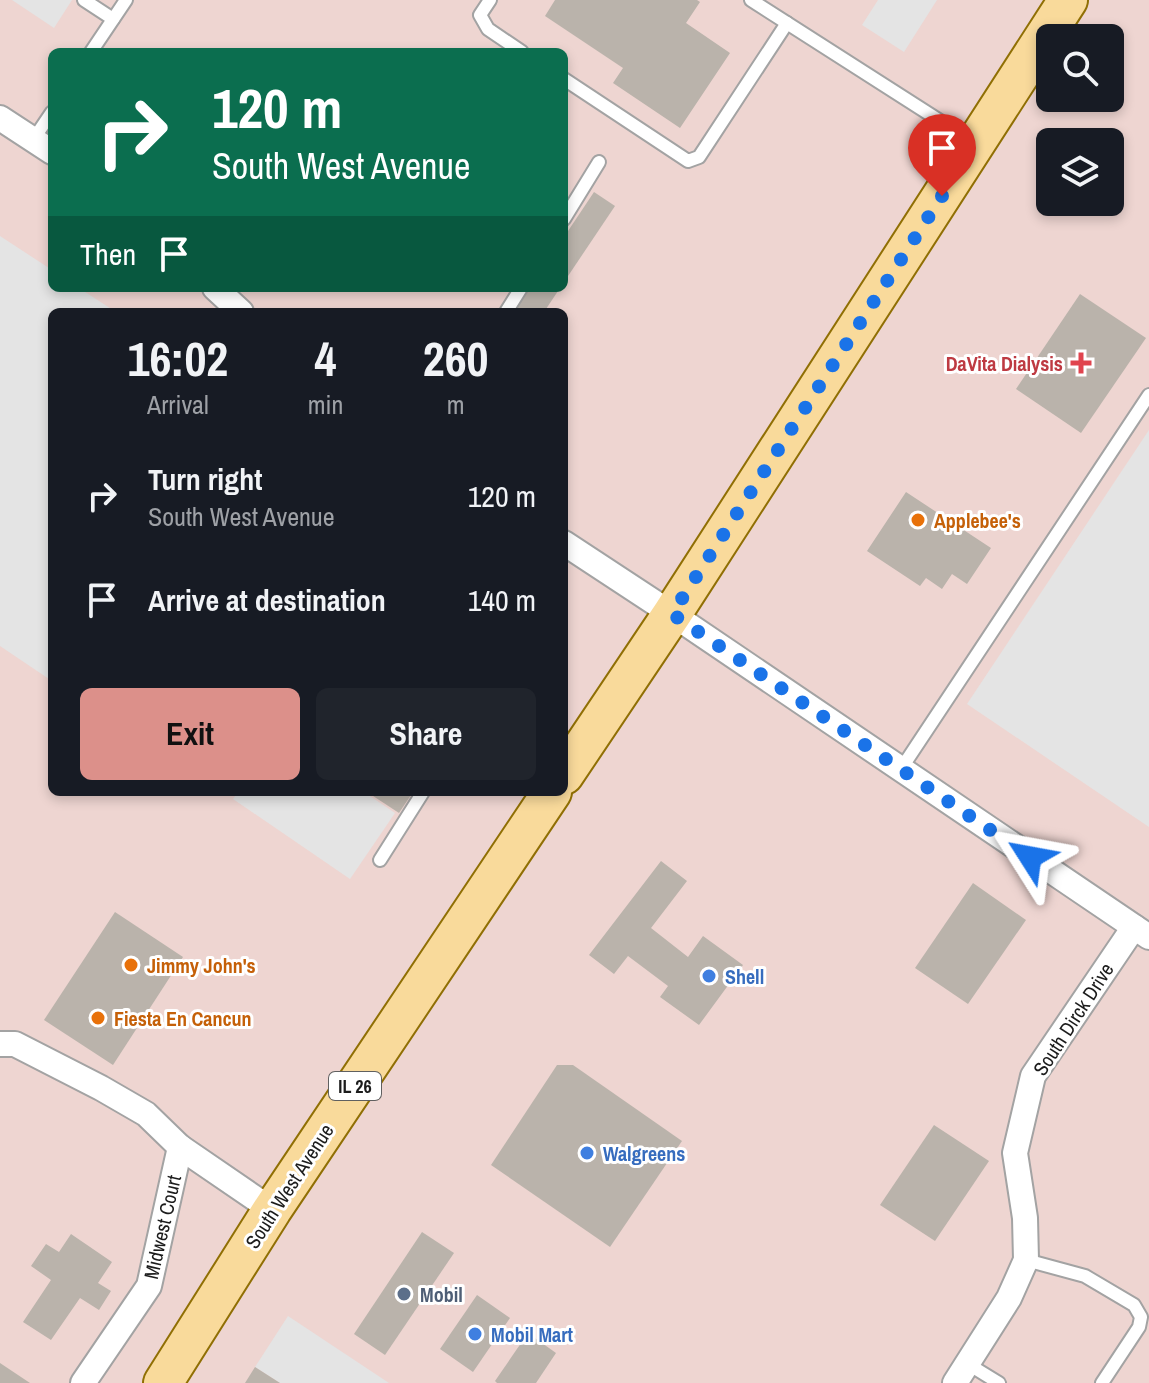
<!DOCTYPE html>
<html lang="en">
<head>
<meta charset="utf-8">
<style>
	:root { --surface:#171b24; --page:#20242c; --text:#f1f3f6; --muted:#9ea1a6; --accent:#dc908a }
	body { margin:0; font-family:"Archivo Narrow",sans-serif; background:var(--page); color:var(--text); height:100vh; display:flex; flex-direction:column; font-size:30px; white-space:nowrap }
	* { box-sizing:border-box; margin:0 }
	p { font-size:26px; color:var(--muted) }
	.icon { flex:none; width:44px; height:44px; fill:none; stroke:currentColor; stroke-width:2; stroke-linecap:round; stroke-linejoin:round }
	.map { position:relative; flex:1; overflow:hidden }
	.details { position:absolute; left:48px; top:308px; width:520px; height:488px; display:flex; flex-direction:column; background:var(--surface); border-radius:12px; box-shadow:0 4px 12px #0003 }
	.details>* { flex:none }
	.banner { position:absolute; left:48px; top:48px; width:520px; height:244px; border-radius:12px; box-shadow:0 4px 12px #0003; background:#0b6e4f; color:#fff; overflow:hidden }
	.controls { position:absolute; left:1036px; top:24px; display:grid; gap:16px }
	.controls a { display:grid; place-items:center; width:88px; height:88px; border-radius:12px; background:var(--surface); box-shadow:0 4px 12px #0003; font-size:40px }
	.pin { position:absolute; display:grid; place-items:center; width:68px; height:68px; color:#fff; margin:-82px -34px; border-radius:50% 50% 50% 0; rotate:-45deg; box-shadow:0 0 8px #0007 }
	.pin .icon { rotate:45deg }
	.me { position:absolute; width:88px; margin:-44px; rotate:304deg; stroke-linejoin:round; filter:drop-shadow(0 0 6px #0008) }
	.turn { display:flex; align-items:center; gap:28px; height:168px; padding:0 32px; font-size:36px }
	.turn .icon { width:104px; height:104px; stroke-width:2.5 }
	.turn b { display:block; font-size:56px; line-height:68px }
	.then { display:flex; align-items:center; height:76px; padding:0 32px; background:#0003; gap:16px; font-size:30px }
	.eta { display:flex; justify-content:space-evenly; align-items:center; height:136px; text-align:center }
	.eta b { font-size:48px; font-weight:700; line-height:56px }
	.action { display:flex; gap:16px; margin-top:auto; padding:16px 32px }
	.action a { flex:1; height:92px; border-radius:12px; background:var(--accent); color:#111; font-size:32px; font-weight:700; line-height:92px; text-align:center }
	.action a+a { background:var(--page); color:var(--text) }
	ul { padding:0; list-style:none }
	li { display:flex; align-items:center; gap:24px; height:104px; padding:0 32px }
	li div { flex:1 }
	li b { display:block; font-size:30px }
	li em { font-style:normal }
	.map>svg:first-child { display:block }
	.commercial { fill:#eed5d1; fill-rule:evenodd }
	.parking { fill:#e4e4e4 }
	.building { fill:#bab3ab }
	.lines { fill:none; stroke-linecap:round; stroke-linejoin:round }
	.service-casing { stroke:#a3a3a3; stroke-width:16 }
	.minor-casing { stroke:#a3a3a3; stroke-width:28 }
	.primary-casing { stroke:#906f04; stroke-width:42 }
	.service { stroke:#fff; stroke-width:12 }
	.minor { stroke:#fff; stroke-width:24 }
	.primary { stroke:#f9da9b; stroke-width:38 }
	.route { stroke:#1a73e8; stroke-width:14; stroke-dasharray:0 25.2 }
	.health-dot { fill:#e0444e; stroke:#fff; stroke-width:3 }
	.food-dot { fill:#e8710a; stroke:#fff; stroke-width:3 }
	.shop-dot { fill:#3f7fe0; stroke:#fff; stroke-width:3 }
	.service-dot { fill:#5c6f8a; stroke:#fff; stroke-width:3 }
	.labels { text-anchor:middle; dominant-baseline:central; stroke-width:6; stroke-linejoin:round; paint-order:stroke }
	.shield { fill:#fff; stroke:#606060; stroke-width:2 }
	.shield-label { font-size:18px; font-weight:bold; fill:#1c1c1c }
	.health-label { font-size:20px; font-weight:bold; fill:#be3a42; stroke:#fff; text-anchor:end }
	.food-label { font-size:20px; font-weight:bold; fill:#c56008; stroke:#fff; text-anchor:start }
	.shop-label { font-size:20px; font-weight:bold; fill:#366cbe; stroke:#fff; text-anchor:start }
	.street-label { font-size:20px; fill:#1c1c1c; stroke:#fff }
	.service-label { font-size:20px; font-weight:bold; fill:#4e5e75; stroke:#fff; text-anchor:start }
</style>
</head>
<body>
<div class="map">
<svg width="1149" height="1383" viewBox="0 0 1149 1383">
	<rect width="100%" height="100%" fill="#edebe2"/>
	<path class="commercial" d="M 0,0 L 1149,0 L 1149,1383 L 0,1383 ZM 1050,38 L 1110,38 L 1110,98 L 1050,98 ZM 52,52 L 564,52 L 564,288 L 52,288 ZM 1050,142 L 1110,142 L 1110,202 L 1050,202 ZM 52,312 L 564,312 L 564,792 L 52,792 Z"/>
	<g class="parking">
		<path d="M 12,0 L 72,0 L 54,28 Z"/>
		<path d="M 878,0 L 937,0 L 904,52 L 862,25 Z"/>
		<path d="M 0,236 L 52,270 L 52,288 L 79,288 L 116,312 L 52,312 L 52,681 L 0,646 Z"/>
		<path d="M 1149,430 L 1149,827 L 967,704 Z"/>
		<path d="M 238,792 L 364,792 L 395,813 L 350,879 L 233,799 Z"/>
		<path d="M 288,1316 L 389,1383 L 280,1383 L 255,1367 Z"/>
	</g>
	<g class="building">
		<path d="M 555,0 L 697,0 L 700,2 L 686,23 L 730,53 L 680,128 L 613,83 L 623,68 L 545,16 Z"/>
		<path d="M 594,192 L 615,206 L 564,282 L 564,237 Z"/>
		<path d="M 530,288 L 560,288 L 544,312 L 514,312 Z"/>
		<path d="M 1080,294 L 1146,338 L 1081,433 L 1016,389 Z"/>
		<path d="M 906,492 L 991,548 L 967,584 L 952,574 L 942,589 L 926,578 L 920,586 L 867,551 Z"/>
		<path d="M 367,792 L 413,792 L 399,813 Z"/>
		<path d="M 661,861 L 687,881 L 651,928 L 688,957 L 703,936 L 743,965 L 699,1025 L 660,997 L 668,986 L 628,956 L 614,974 L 589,955 Z"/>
		<path d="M 973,883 L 1026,920 L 968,1004 L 915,968 Z"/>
		<path d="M 115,912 L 183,957 L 113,1065 L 44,1020 Z"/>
		<path d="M 557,1065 L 573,1065 L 682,1141 L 610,1247 L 491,1165 Z"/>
		<path d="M 934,1125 L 989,1161 L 935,1241 L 880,1205 Z"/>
		<path d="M 422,1232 L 454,1253 L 385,1355 L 354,1334 Z"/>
		<path d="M 71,1234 L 112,1262 L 98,1283 L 111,1291 L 99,1310 L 80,1298 L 51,1340 L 23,1322 L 51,1280 L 31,1266 L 46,1244 L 59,1252 Z"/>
		<path d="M 477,1295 L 510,1318 L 473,1372 L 440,1349 Z"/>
		<path d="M 528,1333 L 556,1353 L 536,1383 L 497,1383 L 495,1381 Z"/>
		<path d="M 0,1363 L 30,1383 L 0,1383 Z"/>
		<path d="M 255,1367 L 280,1383 L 245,1383 Z"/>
	</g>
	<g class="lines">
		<g class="service-casing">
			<g id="service">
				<path d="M 84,0 L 113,19"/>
				<path d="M 490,0 L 480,15 L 488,29 L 522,52"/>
				<path d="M 751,0 L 973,142"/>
				<path d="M 91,52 L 126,0"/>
				<path d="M 564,79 L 688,161 L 699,157 L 787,23"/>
				<path d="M 33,140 L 52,112"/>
				<path d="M 564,219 L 599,162"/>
				<path d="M 506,312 L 521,288"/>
				<path d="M 901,769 L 1149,395"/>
				<path d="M 380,860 L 423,792"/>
				<path d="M 1026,1260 L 1085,1276 L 1134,1305 L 1141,1317 L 1139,1327 L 1102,1383"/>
				<path d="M 968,1364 L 999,1383"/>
			</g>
		</g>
		<g class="minor-casing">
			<g id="minor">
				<path d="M 0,118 L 52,152"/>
				<path d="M 215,288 L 241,312"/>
				<path d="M 564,543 L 672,614 L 1149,937"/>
				<path d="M 0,1044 L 15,1044 L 101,1088 L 146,1114 L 180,1147 L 272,1210"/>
				<path d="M 83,1383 L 149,1286 L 180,1147"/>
				<path d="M 955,1383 L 1009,1298 L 1026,1260 L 1025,1218 L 1015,1153 L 1033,1076 L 1134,927"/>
			</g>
		</g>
		<g class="primary-casing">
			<g id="primary">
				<path d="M 564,775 L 672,614 L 1068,0"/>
				<path d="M 163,1383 L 272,1210 L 552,792"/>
			</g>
		</g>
		<use href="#service" class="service"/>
		<use href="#minor" class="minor"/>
		<use href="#primary" class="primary"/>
	</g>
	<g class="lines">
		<path class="route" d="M 942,196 L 672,614 L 1030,857"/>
	</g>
	<path class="health-dot" d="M1077 351h8v8h8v8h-8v8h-8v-8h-8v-8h8z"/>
	<g class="food-dot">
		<circle cx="918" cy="520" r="8"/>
		<circle cx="131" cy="965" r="8"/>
		<circle cx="98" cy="1018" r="8"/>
	</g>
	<g class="shop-dot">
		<circle cx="709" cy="976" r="8"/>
		<circle cx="587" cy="1153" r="8"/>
		<circle cx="475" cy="1334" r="8"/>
	</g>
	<circle class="service-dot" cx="404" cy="1294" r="8"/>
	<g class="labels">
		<rect class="shield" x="329" y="1072" width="52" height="28" rx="6"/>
		<g class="shield-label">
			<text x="355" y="1086">IL 26</text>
		</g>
		<g class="health-label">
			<text x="1063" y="363">DaVita Dialysis</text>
		</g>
		<g class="food-label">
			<text x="934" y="520">Applebee's</text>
			<text x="147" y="965">Jimmy John's</text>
			<text x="114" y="1018">Fiesta En Cancun</text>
		</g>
		<g class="shop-label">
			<text x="725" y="976">Shell</text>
			<text x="603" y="1153">Walgreens</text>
			<text x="491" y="1334">Mobil Mart</text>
		</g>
		<g class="street-label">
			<text transform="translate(1073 1019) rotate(-57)">South Dirck Drive</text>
			<text transform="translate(289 1186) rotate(-57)">South West Avenue</text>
			<text transform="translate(162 1227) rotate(-77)">Midwest Court</text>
		</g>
		<g class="service-label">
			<text x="420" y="1294">Mobil</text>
		</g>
	</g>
</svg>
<div class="controls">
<a><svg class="icon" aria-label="search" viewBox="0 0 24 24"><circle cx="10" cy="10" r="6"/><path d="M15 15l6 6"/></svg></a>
<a><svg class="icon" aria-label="layers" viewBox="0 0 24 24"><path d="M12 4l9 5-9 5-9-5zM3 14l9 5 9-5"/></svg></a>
</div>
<div class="pin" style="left:942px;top:196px;background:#d93025"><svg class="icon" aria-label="arrive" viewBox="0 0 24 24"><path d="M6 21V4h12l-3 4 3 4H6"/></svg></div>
<svg class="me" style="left:1030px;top:857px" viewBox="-20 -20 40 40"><path d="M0-17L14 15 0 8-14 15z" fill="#1a73e8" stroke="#fff" stroke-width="4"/></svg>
<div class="banner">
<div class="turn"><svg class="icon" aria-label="right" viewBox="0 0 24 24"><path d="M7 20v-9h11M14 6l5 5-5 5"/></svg><div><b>120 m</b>South West Avenue</div></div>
<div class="then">Then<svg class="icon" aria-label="arrive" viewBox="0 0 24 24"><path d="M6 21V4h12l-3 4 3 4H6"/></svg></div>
</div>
<section class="details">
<div class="eta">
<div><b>16:02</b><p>Arrival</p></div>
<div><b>4</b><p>min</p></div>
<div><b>260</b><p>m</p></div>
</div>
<ul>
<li><svg class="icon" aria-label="right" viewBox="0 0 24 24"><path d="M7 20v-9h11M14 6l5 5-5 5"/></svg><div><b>Turn right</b><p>South West Avenue</p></div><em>120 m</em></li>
<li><svg class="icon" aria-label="arrive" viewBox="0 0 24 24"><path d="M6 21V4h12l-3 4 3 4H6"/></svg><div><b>Arrive at destination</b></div><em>140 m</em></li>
</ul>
<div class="action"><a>Exit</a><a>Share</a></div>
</section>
</div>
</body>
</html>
